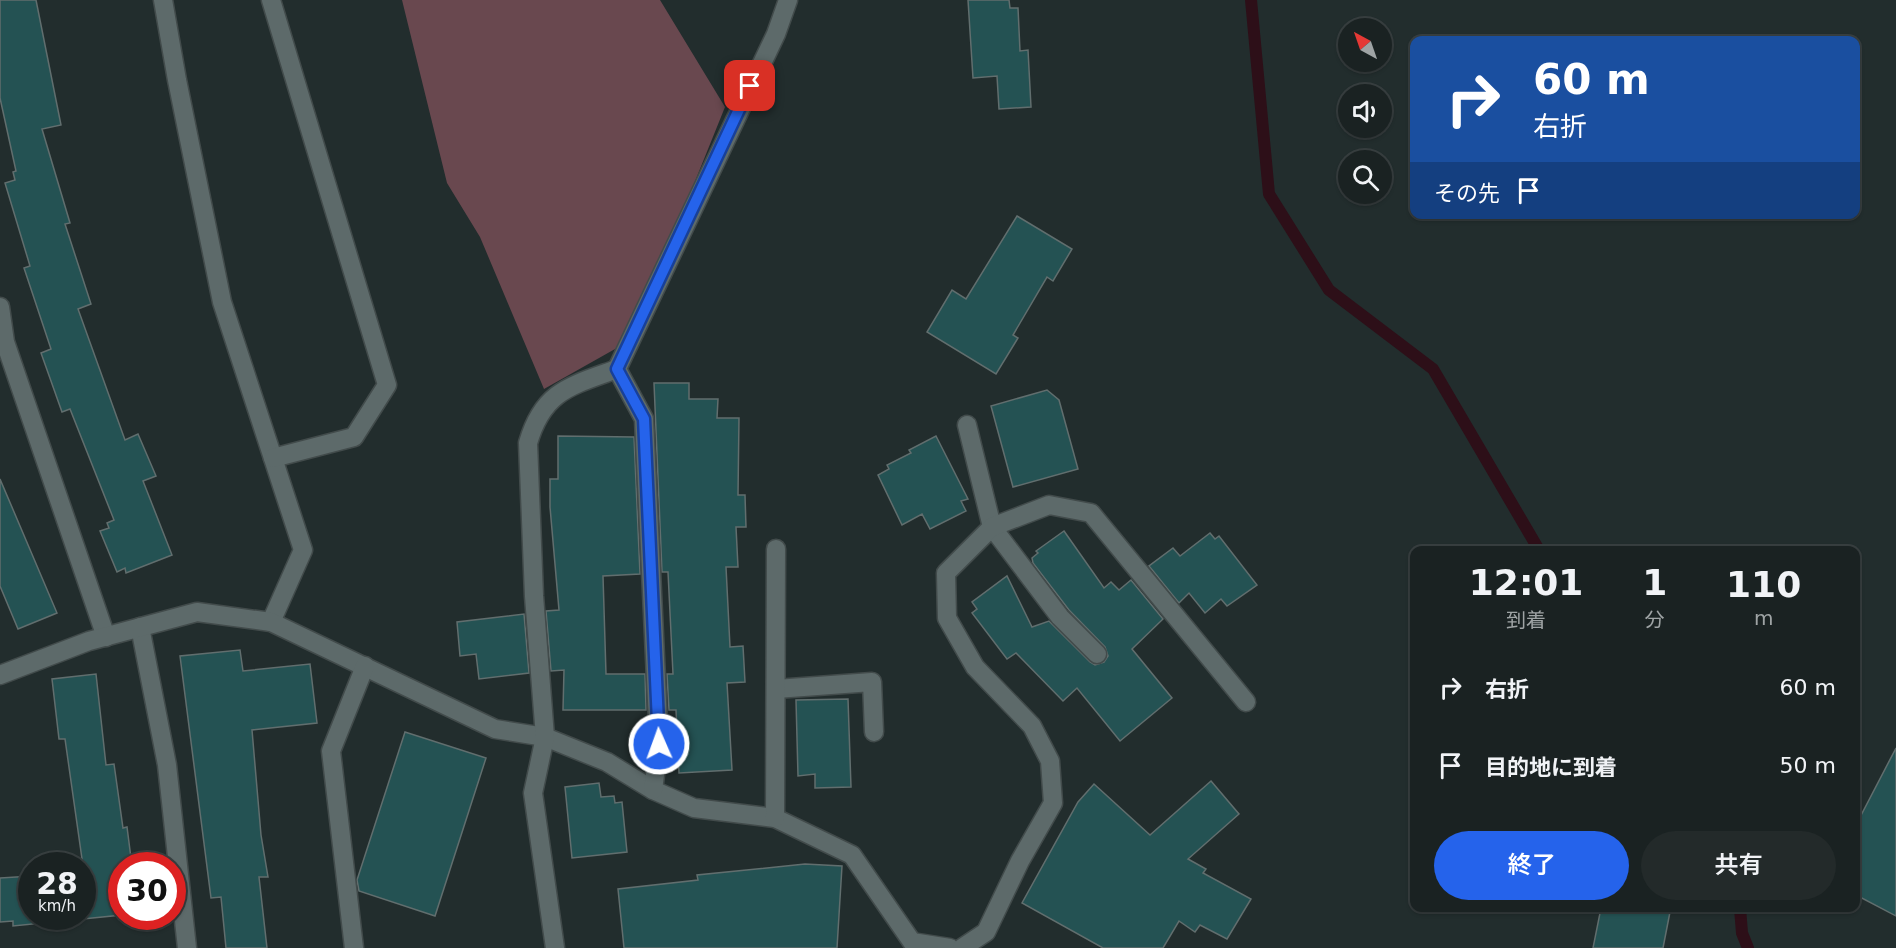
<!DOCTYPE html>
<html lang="ja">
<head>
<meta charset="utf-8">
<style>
	:root { --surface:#1a2222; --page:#232a2a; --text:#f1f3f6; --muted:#9fa4a5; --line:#383f40; --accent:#2563eb }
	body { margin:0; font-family:"DejaVu Sans","Noto Sans JP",sans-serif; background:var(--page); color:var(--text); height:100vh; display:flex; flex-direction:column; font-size:22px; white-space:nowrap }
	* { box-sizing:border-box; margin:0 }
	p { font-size:20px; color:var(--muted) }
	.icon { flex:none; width:33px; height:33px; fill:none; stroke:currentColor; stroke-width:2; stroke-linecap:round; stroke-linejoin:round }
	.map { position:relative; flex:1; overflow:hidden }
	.panel { position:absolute; left:1410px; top:546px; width:450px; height:366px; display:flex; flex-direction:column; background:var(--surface); border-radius:12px; box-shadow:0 2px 4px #0004,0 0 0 2px var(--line) }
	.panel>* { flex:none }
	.guide { position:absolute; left:1410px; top:36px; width:450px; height:183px; border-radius:12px; box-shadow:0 2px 4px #0004,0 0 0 2px var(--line); background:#1a4fa0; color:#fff; overflow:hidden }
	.needle { width:39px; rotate:320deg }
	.fabs { position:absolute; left:1338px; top:18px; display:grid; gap:12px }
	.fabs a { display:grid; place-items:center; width:54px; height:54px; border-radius:50%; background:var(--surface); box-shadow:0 2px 4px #0004,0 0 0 2px var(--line); font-size:30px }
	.speed { position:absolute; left:18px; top:852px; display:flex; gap:12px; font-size:30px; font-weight:700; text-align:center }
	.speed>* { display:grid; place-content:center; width:78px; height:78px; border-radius:50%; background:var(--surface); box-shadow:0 2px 4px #0004,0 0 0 2px var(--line); line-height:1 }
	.speed small { font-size:15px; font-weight:400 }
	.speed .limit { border:9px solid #d22; background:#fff; color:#111 }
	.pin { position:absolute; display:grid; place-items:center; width:51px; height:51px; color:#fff; margin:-26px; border-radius:12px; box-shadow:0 3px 9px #0006 }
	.me { position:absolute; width:66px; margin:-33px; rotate:358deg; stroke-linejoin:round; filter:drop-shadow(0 0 4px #0008) }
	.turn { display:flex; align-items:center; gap:21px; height:126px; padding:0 24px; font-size:27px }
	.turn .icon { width:78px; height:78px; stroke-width:2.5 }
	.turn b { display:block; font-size:42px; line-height:51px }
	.then { display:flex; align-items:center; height:57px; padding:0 24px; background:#0003; gap:12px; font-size:22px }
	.eta { display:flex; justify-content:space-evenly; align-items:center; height:102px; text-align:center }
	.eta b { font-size:36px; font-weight:600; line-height:42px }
	.action { display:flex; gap:12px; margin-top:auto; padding:12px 24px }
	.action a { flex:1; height:69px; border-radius:36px; background:var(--accent); color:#fff; font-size:24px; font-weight:600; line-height:69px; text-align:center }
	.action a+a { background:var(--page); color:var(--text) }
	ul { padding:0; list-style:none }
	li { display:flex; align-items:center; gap:18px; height:78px; padding:0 24px }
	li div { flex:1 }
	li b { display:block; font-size:22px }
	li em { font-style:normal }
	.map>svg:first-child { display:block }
	.green { fill:#69484f }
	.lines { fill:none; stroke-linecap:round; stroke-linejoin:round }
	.stream { stroke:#2d0f18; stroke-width:12 }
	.building { fill:#245253; stroke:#616e6e; stroke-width:1.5 }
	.minor-casing { stroke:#424b4b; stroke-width:21 }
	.minor { stroke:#5d6a6a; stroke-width:18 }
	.route-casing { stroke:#184099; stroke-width:15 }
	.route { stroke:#2563eb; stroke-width:10 }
</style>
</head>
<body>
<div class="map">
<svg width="1896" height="948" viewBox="0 0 1896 948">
	<rect width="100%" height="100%" fill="#222d2d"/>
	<path class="green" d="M 402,0 L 660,0 L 725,107 L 631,340 L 544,389 L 480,237 L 447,183 Z"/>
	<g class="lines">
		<g class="stream">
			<path d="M 1251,0 L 1269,194 L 1329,290 L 1433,369 L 1539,550"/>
			<path d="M 1740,908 L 1742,933 L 1748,948"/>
		</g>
	</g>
	<g class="building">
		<path d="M 0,0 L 36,0 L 61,125 L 42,129 L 70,223 L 65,224 L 91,304 L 78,309 L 125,440 L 138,434 L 156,476 L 143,481 L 172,555 L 126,573 L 125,568 L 117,572 L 100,531 L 109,528 L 107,523 L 114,520 L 70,409 L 62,412 L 41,353 L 51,349 L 24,268 L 30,266 L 5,183 L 15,180 L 13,172 L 16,171 L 0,98 Z"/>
		<path d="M 968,0 L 1009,0 L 1010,8 L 1018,8 L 1020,51 L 1028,50 L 1031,107 L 999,109 L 997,76 L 973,78 Z"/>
		<path d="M 1017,216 L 1072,249 L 1053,281 L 1047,277 L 1013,335 L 1018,338 L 996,374 L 927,332 L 952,290 L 966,299 Z"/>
		<path d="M 654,383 L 689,383 L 689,399 L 718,399 L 717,418 L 739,418 L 738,495 L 745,495 L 746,527 L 736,527 L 738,567 L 726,567 L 730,647 L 743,646 L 745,682 L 727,683 L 732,770 L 679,773 L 676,710 L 669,710 L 667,674 L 673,674 L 668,572 L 662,572 Z"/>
		<path d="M 1047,390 L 1059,400 L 1078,469 L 1013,487 L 991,406 Z"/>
		<path d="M 558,436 L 634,437 L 640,574 L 603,576 L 606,674 L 645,674 L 646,710 L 563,710 L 564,670 L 551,671 L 546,611 L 559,610 L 550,507 L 550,479 L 558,479 Z"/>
		<path d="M 936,436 L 968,499 L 961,501 L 966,511 L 930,529 L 922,514 L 902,525 L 878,475 L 889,469 L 887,465 L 911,453 L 909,450 Z"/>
		<path d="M 0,479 L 57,613 L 18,629 L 0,586 Z"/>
		<path d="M 1064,531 L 1104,588 L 1111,582 L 1119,590 L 1131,580 L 1163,619 L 1132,649 L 1172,698 L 1120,741 L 1077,688 L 1063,701 L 1016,653 L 1007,659 L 972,613 L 977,609 L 972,602 L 1007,576 L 1032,627 L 1049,621 L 1090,662 L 1095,665 L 1104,662 L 1108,656 L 1105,647 L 1069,610 L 1033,563 L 1032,558 L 1038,553 L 1036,551 Z"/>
		<path d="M 1210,533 L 1215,539 L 1219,536 L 1257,585 L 1227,606 L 1221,599 L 1205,613 L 1189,593 L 1179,603 L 1149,566 L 1173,548 L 1180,556 Z"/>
		<path d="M 524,614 L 529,673 L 479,679 L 476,654 L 460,656 L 457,622 Z"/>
		<path d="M 240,650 L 243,671 L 310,664 L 317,723 L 252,730 L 261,835 L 268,877 L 259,877 L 267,948 L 226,948 L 221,897 L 211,898 L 180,656 Z"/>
		<path d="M 96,674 L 106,765 L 114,764 L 123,828 L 127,827 L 132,866 L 122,866 L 122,915 L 13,926 L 13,921 L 0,922 L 0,878 L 32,876 L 32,916 L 82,916 L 84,873 L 65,739 L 59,739 L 52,679 Z"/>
		<path d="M 848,699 L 851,787 L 815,788 L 815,774 L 798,776 L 796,700 Z"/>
		<path d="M 405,732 L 486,758 L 435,916 L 359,891 L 357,880 Z"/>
		<path d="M 1896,748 L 1896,916 L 1856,895 L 1856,825 Z"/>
		<path d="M 1211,781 L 1239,814 L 1188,859 L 1206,869 L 1203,873 L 1251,899 L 1227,939 L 1200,925 L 1195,932 L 1179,921 L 1163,948 L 1103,948 L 1022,903 L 1078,802 L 1094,784 L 1150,835 Z"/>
		<path d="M 599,783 L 601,797 L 614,796 L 615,803 L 622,802 L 627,852 L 572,858 L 565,787 Z"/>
		<path d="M 805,864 L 842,866 L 837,948 L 624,948 L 618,889 L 698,880 L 697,875 Z"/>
		<path d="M 1601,908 L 1653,908 L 1670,912 L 1663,948 L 1593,948 Z"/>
	</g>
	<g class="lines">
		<g class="minor-casing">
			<g id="minor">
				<path d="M 163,0 L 177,80 L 222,302 L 303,550 L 271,622"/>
				<path d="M 271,0 L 387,385 L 354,437 L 273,458"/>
				<path d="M 0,307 L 5,342 L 106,637"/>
				<path d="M 967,425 L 992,527 L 1060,617 L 1097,654"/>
				<path d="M 140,627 L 167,765 L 187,948"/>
				<path d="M 0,675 L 89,641 L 197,612 L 271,622 L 495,729 L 545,737 L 607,762 L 653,790 L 694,808 L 775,818 L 852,855 L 912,942 L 950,948"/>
				<path d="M 776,689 L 872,682 L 874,732"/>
				<path d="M 653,790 L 659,744 L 644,419 L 617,369 L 776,34 L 788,0"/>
				<path d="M 775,818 L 776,549"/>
				<path d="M 354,948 L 331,751 L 365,666"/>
				<path d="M 555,948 L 533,793 L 545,737 L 534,596 L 528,443 C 543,391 570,386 617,369"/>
				<path d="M 962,948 L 986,932 L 1020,861 L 1053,803 L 1050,761 L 1032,726 L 975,667 L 947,618 L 946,573 L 992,527 L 1049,505 L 1091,513 L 1246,702"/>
			</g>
		</g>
		<use href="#minor" class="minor"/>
	</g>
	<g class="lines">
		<g class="route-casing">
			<path id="route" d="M 659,744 L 644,419 L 617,369 L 750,86"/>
		</g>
		<use href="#route" class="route"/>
	</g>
</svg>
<div class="fabs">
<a><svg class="needle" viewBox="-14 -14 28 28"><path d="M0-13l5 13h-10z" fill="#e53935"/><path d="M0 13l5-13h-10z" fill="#9fa4a5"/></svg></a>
<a><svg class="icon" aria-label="sound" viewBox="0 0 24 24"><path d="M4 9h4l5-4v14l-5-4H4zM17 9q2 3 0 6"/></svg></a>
<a><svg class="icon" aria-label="search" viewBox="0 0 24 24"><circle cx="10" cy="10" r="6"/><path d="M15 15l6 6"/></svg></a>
</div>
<div class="speed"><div>28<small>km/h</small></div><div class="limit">30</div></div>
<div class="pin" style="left:750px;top:86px;background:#d93025"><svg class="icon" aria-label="arrive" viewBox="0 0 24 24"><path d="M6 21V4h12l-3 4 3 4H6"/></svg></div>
<svg class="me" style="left:659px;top:744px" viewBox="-20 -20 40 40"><circle r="17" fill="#2563eb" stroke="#fff" stroke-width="3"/><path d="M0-11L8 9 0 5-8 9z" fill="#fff"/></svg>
<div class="guide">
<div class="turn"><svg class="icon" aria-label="right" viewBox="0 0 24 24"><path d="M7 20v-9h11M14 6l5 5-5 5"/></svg><div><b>60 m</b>右折</div></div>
<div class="then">その先<svg class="icon" aria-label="arrive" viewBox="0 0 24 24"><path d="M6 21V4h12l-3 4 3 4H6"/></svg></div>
</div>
<section class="panel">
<div class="eta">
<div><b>12:01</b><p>到着</p></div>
<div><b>1</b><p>分</p></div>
<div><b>110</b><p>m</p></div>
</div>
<ul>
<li><svg class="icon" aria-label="right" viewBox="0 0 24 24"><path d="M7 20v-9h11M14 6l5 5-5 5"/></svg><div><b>右折</b></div><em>60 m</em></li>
<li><svg class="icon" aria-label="arrive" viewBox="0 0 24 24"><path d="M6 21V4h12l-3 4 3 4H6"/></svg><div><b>目的地に到着</b></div><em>50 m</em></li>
</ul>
<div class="action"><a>終了</a><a>共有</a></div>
</section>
</div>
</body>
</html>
